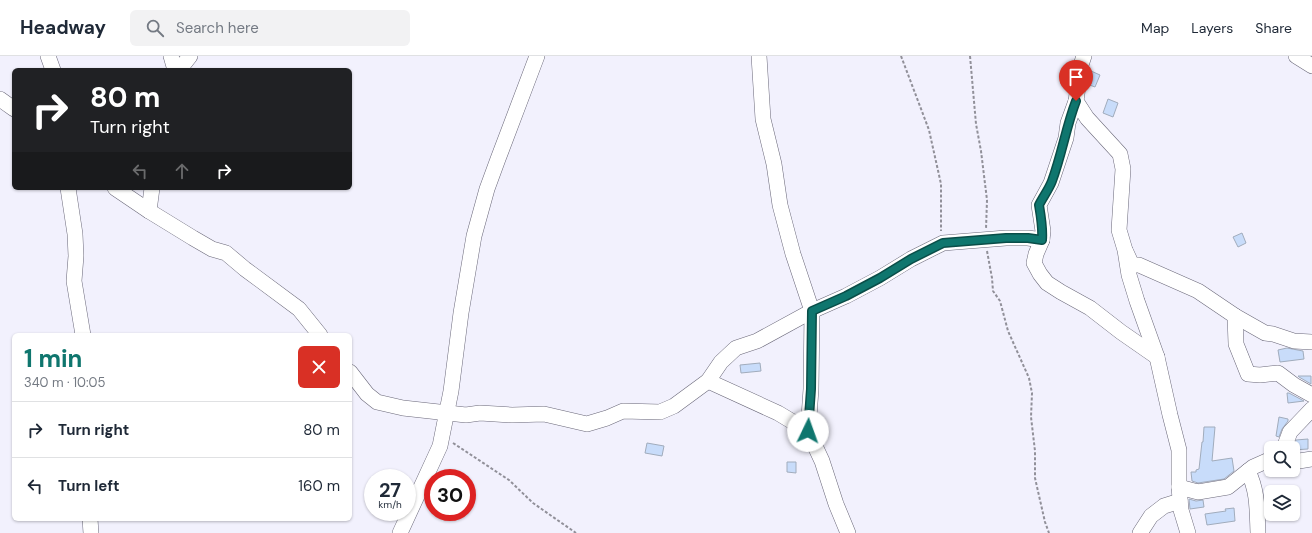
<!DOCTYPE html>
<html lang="en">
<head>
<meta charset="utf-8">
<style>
	:root { --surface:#fff; --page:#f2f2f3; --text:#1f2937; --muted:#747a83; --line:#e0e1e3; --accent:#0f766e }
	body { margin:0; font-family:"DM Sans",sans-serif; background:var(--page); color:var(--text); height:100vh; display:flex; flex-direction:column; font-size:15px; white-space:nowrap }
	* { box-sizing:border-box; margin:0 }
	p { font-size:13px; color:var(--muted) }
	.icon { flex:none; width:22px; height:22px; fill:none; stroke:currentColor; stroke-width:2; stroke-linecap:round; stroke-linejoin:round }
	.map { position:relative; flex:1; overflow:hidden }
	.panel { position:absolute; left:12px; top:277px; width:340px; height:188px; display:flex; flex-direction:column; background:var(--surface); border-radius:6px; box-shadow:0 1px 3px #0004 }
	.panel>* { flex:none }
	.top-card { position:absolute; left:12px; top:12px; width:340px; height:122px; border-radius:6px; box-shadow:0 1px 3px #0004; background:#202124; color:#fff; overflow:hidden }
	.fabs { position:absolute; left:1264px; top:385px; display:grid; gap:8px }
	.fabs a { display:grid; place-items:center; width:36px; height:36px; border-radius:6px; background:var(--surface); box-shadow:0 1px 3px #0004; font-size:20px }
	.speed { position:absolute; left:364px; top:413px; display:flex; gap:8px; font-size:20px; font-weight:700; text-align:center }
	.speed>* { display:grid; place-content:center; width:52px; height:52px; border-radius:50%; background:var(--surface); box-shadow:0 1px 3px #0004; line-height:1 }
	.speed small { font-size:10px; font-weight:400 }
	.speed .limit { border:6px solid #d22; background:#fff; color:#111 }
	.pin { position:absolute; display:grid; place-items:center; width:34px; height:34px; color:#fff; margin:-41px -17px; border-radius:50% 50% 50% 0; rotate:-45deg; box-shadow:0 0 4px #0007 }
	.pin .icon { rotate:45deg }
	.me { position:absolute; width:44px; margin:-22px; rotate:3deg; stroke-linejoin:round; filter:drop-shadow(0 0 3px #0008) }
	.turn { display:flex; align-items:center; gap:14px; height:84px; padding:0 12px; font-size:18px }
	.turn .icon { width:52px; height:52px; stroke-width:2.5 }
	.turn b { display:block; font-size:28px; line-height:34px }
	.lanes { display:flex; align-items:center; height:38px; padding:0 12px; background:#0003; justify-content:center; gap:20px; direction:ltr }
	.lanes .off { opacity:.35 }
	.round { display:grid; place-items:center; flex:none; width:42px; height:42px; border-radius:6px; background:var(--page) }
	.headline { display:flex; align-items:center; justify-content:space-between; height:68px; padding:0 12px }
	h1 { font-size:24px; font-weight:700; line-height:30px; color:var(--accent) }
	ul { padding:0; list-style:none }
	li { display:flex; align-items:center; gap:12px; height:56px; padding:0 12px; border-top:1px solid var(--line) }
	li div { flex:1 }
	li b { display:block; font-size:15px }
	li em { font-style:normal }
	header { display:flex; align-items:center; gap:24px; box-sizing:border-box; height:56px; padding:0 20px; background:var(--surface); border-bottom:1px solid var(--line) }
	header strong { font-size:19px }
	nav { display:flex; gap:22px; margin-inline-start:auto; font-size:14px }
	.search { width:280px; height:36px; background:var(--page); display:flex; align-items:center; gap:10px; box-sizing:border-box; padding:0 14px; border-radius:6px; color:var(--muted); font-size:15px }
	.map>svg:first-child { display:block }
	.building { fill:#c8dcfa; stroke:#a1acbc }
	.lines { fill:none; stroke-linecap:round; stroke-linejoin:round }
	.minor-casing { stroke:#6a6879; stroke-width:16 }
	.path { stroke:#919099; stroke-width:2; stroke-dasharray:3 2; stroke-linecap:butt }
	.minor { stroke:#fff; stroke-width:15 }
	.route-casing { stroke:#0a4d48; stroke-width:10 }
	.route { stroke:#0f766e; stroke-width:7 }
</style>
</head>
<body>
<header>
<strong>Headway</strong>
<div class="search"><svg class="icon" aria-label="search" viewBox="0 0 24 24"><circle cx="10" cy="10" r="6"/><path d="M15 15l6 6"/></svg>Search here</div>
<nav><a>Map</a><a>Layers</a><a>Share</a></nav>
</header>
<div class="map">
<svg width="1312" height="477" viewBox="0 0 1312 477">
	<rect width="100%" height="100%" fill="#f2f1fd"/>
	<g class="building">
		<path d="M 1091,15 L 1100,19 L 1095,31 L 1087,28 Z"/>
		<path d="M 1108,43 L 1118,47 L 1113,61 L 1103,57 Z"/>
		<path d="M 1242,177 L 1246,187 L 1238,191 L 1233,181 Z"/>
		<path d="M 1287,292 L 1303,295 L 1304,303 L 1280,306 L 1278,294 Z"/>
		<path d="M 760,307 L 761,315 L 741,317 L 740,309 Z"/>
		<path d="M 1298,320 L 1311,320 L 1311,328 L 1299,321 Z"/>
		<path d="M 1287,337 L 1289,337 L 1304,345 L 1288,347 Z"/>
		<path d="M 1279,361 L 1288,363 L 1288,365 L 1282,373 L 1279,381 L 1276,380 Z"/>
		<path d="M 1204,371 L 1215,371 L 1212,405 L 1232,402 L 1234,415 L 1224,423 L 1198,427 L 1192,425 L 1191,416 L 1196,416 L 1196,414 L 1199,413 L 1202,386 L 1203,386 Z"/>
		<path d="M 1308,383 L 1308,393 L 1293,394 L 1296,384 Z"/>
		<path d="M 647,387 L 664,390 L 662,400 L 645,397 Z"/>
		<path d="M 787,406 L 796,406 L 796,417 L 787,416 Z"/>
		<path d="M 1189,443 L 1196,445 L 1203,444 L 1204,451 L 1190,453 Z"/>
		<path d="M 1234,452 L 1235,465 L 1207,469 L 1205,458 L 1226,455 L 1225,453 Z"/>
	</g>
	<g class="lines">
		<g class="minor-casing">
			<g id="minor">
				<path d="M 48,0 L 53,14"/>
				<path d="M 171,0 L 175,14"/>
				<path d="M 759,0 L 763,63 L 774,108 L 780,149 L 793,198 L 812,255 L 811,333 L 808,375 L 822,405 L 836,448 L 848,477"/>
				<path d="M 1084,0 L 1081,9 L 1076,45 L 1087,62 L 1120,98 L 1123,113 L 1119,174 L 1125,194 L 1129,219 L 1137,245 L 1157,301 L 1170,359 L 1179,394 L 1179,431 L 1181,454 L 1188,477"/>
				<path d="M 1296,0 L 1312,10"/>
				<path d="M 179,14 L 190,0"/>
				<path d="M 0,43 L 14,53"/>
				<path d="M 1076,45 L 1068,67 L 1066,82 L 1051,127 L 1039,149 L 1043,175 L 1042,184 L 1036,198 L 1034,207 L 1040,218 L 1047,227 L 1061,236 L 1090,252 L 1121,276 L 1157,301"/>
				<path d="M 68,132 L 75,178 L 76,200 L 74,225 L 83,279"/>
				<path d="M 115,132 L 149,155 L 193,182 L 212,193 L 226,197 L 245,213 L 299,253 L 320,279"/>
				<path d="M 149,155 L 152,132"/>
				<path d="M 1126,196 L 1132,209 L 1139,209 L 1198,235 L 1235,260 L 1265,277 L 1273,278 L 1294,285 L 1312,286"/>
				<path d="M 1235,260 L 1236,288 L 1248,318 L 1260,319 L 1278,317 L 1294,329 L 1312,339"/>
				<path d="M 350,316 L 367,338 L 377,346 L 403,352 L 466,359 L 480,357 L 512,359 L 544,358 L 587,368 L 607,362 L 623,355 L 660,356 L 674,350 L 708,325 L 721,306 L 736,292 L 757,285 L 812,255 L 846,240 L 880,222 L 911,203 L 943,187 L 1006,182 L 1028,182 L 1042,184"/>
				<path d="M 708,325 L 778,357 L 808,375"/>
				<path d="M 1284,392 L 1290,376 L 1312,353"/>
				<path d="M 1293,406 L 1312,403"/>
				<path d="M 1248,415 C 1258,436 1257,454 1258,477"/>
				<path d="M 1179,431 L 1198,436 L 1228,431 L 1253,411 L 1271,403"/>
				<path d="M 90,463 L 91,477"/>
				<path d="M 400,477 L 440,390 L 451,335 L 461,257 L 474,180 L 487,133 L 498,103 L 537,0"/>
				<path d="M 1140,477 L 1151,460 L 1164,450 L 1180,445"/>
			</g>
		</g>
		<g class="path">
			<path d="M 901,0 L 929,74 L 941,128 L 941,175"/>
			<path d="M 970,0 L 976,68 L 981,95 L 987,144 L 986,173"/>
			<path d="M 987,195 L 992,222 L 993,235 L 1000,245 L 1008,275 L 1029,322 L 1032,337 L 1031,361 L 1035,395 L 1035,422 L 1045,466 L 1049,477"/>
			<path d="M 453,387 L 509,424 L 533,447 L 576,477"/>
		</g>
		<use href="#minor" class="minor"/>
	</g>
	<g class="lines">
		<g class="route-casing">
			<path id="route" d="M 808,375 L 811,333 L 812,255 L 846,240 L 880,222 L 911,203 L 943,187 L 1006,182 L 1028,182 L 1042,184 C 1043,172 1041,161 1039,149 C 1043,141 1049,133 1052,125 C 1062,98 1066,71 1076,45"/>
		</g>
		<use href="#route" class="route"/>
	</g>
</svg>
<div class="fabs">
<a><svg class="icon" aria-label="search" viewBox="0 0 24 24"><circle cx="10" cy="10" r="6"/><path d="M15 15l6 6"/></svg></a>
<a><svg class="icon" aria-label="layers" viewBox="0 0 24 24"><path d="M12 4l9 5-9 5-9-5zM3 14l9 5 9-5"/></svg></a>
</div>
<div class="speed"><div>27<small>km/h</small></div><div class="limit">30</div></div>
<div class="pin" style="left:1076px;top:45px;background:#d93025"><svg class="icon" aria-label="arrive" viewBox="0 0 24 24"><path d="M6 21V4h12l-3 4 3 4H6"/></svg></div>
<svg class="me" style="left:808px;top:375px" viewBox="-20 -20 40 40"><circle r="19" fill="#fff"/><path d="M0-13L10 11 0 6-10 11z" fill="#0f766e"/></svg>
<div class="top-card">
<div class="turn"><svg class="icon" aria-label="right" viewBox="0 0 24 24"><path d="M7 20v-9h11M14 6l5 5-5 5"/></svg><div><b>80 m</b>Turn right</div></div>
<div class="lanes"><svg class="icon off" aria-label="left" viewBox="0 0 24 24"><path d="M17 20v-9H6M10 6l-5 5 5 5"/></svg><svg class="icon off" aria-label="ahead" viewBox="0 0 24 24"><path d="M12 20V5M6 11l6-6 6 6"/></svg><svg class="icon" aria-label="right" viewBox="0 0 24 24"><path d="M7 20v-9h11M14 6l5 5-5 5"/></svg></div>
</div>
<section class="panel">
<div class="headline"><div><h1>1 min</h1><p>340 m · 10:05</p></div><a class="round" style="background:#d93025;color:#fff"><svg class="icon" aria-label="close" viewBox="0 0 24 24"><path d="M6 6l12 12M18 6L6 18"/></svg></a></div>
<ul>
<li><svg class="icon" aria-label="right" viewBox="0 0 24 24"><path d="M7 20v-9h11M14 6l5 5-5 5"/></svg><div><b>Turn right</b></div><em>80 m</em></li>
<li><svg class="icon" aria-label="left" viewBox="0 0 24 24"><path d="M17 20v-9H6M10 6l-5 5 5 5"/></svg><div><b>Turn left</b></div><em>160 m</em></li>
</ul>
</section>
</div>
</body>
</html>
